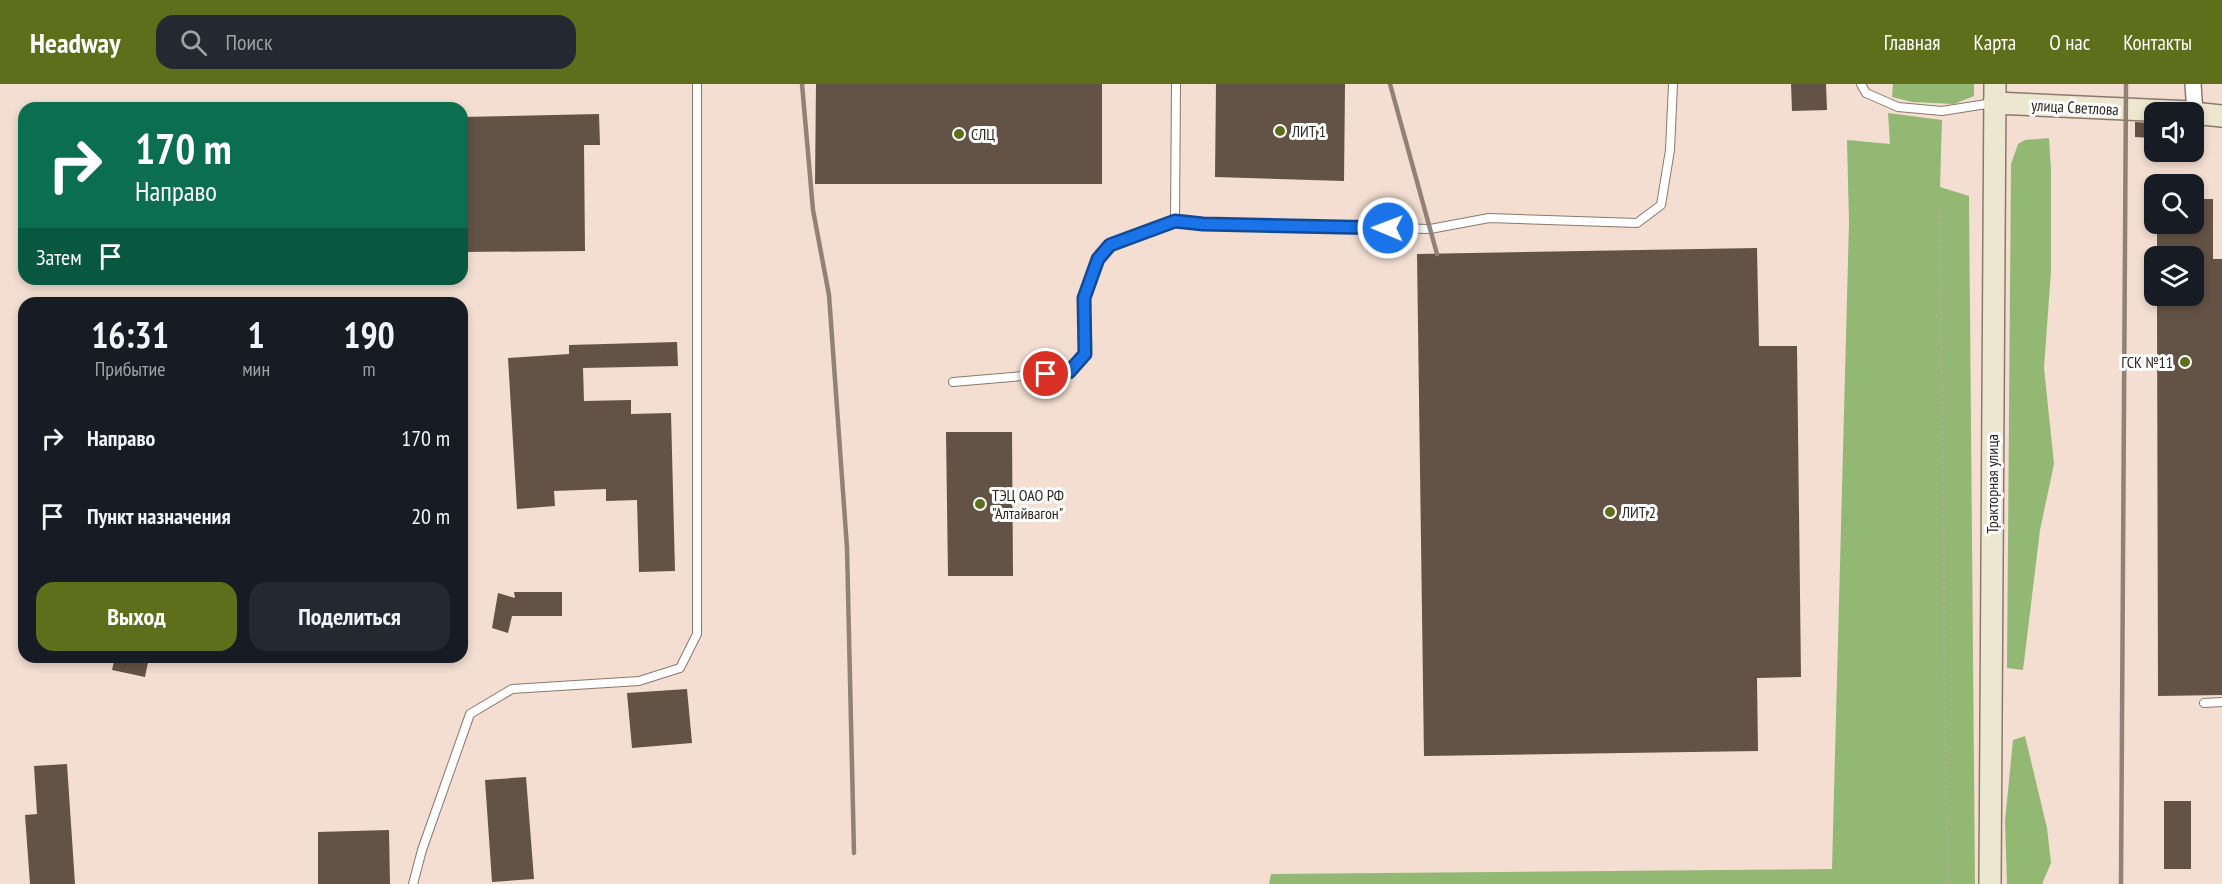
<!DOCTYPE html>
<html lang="ru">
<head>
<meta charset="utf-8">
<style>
	:root { --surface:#171b24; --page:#242831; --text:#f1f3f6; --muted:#9ea1a6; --accent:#5e6e1a }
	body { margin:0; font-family:"PT Sans Narrow",sans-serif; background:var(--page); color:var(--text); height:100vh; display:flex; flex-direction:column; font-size:22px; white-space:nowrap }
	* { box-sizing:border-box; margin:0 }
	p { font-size:20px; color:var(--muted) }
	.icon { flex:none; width:33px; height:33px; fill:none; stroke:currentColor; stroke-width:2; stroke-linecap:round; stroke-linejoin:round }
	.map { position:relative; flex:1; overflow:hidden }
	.drawer { position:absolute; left:18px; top:213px; width:450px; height:366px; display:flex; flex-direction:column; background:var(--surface); border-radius:18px; box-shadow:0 3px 9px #0003 }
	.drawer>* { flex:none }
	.banner { position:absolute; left:18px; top:18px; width:450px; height:183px; border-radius:18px; box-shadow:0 3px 9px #0003; background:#0b6e4f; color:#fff; overflow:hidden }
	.buttons { position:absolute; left:2144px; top:18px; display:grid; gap:12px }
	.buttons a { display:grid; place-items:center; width:60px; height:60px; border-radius:12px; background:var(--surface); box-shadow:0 3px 9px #0003; font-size:30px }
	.pin { position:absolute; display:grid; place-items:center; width:51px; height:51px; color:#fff; margin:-26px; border:3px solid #fff; border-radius:50%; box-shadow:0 2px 6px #0007 }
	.me { position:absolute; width:66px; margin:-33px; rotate:271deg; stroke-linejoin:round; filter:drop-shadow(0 0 4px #0008) }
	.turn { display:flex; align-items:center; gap:21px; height:126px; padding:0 18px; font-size:27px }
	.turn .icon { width:78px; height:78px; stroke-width:2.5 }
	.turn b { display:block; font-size:42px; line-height:51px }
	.then { display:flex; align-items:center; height:57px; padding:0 18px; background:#0003; gap:12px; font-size:22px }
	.eta { display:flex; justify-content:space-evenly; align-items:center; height:102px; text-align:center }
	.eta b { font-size:36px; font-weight:700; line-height:42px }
	.action { display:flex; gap:12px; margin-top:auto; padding:12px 18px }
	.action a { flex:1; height:69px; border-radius:18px; background:var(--accent); color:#fff; font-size:24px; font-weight:700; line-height:69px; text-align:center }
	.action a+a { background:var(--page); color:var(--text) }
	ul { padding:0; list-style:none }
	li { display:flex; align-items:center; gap:18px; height:78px; padding:0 18px }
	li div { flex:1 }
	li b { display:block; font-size:22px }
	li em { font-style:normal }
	header { display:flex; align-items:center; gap:36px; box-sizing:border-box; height:84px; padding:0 30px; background:var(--accent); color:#fff }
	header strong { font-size:28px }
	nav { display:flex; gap:33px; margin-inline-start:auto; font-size:21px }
	.search { width:420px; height:54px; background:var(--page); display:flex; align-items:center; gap:15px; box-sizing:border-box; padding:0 21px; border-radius:18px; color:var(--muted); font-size:22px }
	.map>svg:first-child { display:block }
	.forest { fill:#92b873 }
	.building { fill:#635246 }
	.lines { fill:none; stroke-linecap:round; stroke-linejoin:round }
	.lane-casing { stroke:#8b786d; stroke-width:10 }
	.street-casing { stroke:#8b786d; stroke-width:18 }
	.secondary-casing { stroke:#8b786d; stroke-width:24 }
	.path { stroke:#b6a59a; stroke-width:3; stroke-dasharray:3 3; stroke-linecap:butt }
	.lane { stroke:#fff; stroke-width:8 }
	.street { stroke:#fff; stroke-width:15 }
	.secondary { stroke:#eee7d0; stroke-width:21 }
	.rail { stroke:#918279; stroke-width:4.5 }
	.route-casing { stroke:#114b97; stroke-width:15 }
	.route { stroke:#1a73e8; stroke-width:10 }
	.poi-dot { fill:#5e6e1a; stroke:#fff; stroke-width:2 }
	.labels { text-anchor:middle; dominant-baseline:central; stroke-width:6; stroke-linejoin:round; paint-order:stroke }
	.street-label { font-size:16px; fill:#2d2520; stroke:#fff }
	.poi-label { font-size:16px; fill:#2d2520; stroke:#fff; text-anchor:start }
</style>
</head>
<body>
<header>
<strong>Headway</strong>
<div class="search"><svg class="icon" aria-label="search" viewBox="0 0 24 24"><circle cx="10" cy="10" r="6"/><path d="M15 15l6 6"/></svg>Поиск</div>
<nav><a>Главная</a><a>Карта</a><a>О нас</a><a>Контакты</a></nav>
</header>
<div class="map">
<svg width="2222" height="800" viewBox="0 0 2222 800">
	<rect width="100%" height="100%" fill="#f3ded1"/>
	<g class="forest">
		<path d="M 1893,0 L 1974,0 L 1974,12 L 1954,20 L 1912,18 L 1892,13 Z"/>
		<path d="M 1888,29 L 1942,36 L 1940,103 L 1969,112 L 1975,800 L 1269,800 L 1271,790 L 1832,785 L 1849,138 L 1847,56 L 1890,60 Z"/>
		<path d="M 2049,54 L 2051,86 L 2051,187 L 2044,284 L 2054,380 L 2040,446 L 2023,586 L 2007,584 L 2011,80 L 2018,60 L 2025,56 Z"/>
		<path d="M 2025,652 L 2047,744 L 2051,779 L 2042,800 L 2007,800 L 2005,737 L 2013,656 Z"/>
	</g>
	<g class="building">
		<path d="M 816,0 L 1102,0 L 1102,100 L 815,100 Z"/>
		<path d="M 1216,0 L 1345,0 L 1344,97 L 1215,93 Z"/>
		<path d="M 1791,0 L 1826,0 L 1827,26 L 1792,27 Z"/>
		<path d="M 599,30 L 600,61 L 584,61 L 585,167 L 462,168 L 462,33 Z"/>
		<path d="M 2135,38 L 2151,39 L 2151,54 L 2135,53 Z"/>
		<path d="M 2193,115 L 2213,115 L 2213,175 L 2222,175 L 2222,611 L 2158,612 L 2157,212 L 2193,212 L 2193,172 L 2157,172 L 2157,140 L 2193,140 Z"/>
		<path d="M 1757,164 L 1759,262 L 1797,262 L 1801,593 L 1757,594 L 1758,667 L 1424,672 L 1417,170 Z"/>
		<path d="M 677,258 L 678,282 L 583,284 L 584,317 L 631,316 L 631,330 L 671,329 L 675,487 L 639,488 L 637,416 L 606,417 L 606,405 L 554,407 L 555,422 L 517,425 L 508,274 L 569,270 L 569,261 Z"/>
		<path d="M 946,348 L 1012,348 L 1013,492 L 948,492 Z"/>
		<path d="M 514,508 L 562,508 L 562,532 L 512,532 L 508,549 L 492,544 L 498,509 L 515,514 Z"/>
		<path d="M 115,573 L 149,573 L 145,593 L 112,586 Z"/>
		<path d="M 687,605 L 692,659 L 632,664 L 627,609 Z"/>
		<path d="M 67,680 L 75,800 L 30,800 L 25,731 L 37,730 L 34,682 Z"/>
		<path d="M 526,693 L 534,795 L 492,798 L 485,696 Z"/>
		<rect x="2164" y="717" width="27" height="68"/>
		<path d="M 389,746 L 390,800 L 318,800 L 318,748 Z"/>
	</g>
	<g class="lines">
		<g class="lane-casing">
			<g id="lane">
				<path d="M 1176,0 L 1175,137 L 1203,140 L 1430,145 L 1489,134 L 1637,139 L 1661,121 L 1670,66 L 1673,0"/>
				<path d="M 1861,0 L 1866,9 L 1898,23 L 1942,27 L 1993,19"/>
				<path d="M 953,298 L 1069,288 L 1085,270 L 1084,214 L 1098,175 L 1110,161 L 1175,137"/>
				<path d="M 2204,619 L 2222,618"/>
				<path d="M 413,800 L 422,766 L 470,630 L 512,605 L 639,597 L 680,584 L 697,550 L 697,0"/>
			</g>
		</g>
		<g class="street-casing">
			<path id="street" d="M 2193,0 L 2195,29"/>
		</g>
		<g class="secondary-casing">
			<g id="secondary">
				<path d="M 1994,19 L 2191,28"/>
				<path d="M 2193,29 L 2222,32"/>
				<path d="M 1990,800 L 1995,0"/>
			</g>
		</g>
		<path class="path" d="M 1940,125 L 1947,800"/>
		<use href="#lane" class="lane"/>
		<use href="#street" class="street"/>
		<use href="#secondary" class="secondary"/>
		<g class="rail">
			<path d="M 802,0 L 813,126 L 829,211 L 847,464 L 854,769"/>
			<path d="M 1390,0 L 1437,170"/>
			<path d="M 2121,800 L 2126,0"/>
		</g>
	</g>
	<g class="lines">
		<g class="route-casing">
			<path id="route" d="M 1046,290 L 1069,288 L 1085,270 L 1084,214 L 1098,175 L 1110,161 L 1175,137 L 1203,140 L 1388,144"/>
		</g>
		<use href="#route" class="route"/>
	</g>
	<g class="poi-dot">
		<circle cx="1280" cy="47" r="6"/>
		<circle cx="959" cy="50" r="6"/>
		<circle cx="2185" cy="278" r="6"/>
		<circle cx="980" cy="420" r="6"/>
		<circle cx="1610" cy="428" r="6"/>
	</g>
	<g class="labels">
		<g class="street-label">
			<text transform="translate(2075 23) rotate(3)">улица Светлова</text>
			<text transform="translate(1992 400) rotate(-90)">Тракторная улица</text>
		</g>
		<g class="poi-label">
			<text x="1292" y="47">ЛИТ 1</text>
			<text x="971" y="50">СЛЦ</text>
			<text x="2173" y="278" text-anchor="end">ГСК №11</text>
			<text x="992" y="411">ТЭЦ ОАО РФ<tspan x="992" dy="18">"Алтайвагон"</tspan></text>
			<text x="1622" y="428">ЛИТ 2</text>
		</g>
	</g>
</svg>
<div class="buttons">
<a><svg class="icon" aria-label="sound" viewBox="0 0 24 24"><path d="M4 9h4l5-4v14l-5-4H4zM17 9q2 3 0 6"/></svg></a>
<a><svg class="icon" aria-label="search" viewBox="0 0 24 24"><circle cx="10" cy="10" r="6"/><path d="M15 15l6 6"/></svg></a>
<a><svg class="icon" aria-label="layers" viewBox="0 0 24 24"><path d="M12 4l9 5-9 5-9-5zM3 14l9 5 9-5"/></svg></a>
</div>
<div class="pin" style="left:1046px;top:290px;background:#d93025"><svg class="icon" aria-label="arrive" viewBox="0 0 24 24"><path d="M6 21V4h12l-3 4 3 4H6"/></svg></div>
<svg class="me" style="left:1388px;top:144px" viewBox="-20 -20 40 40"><circle r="17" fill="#1a73e8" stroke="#fff" stroke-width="3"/><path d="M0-11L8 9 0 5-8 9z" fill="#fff"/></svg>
<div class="banner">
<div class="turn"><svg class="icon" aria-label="right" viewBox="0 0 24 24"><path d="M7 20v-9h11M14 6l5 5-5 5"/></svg><div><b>170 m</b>Направо</div></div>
<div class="then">Затем<svg class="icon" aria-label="arrive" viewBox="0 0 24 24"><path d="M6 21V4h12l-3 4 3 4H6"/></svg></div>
</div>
<section class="drawer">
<div class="eta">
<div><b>16:31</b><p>Прибытие</p></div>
<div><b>1</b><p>мин</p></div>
<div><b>190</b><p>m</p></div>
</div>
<ul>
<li><svg class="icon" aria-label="right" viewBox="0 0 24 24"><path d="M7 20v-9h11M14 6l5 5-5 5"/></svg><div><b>Направо</b></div><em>170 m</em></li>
<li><svg class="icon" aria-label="arrive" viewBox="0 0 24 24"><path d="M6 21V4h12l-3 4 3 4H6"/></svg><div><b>Пункт назначения</b></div><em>20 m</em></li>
</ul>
<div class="action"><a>Выход</a><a>Поделиться</a></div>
</section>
</div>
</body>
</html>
